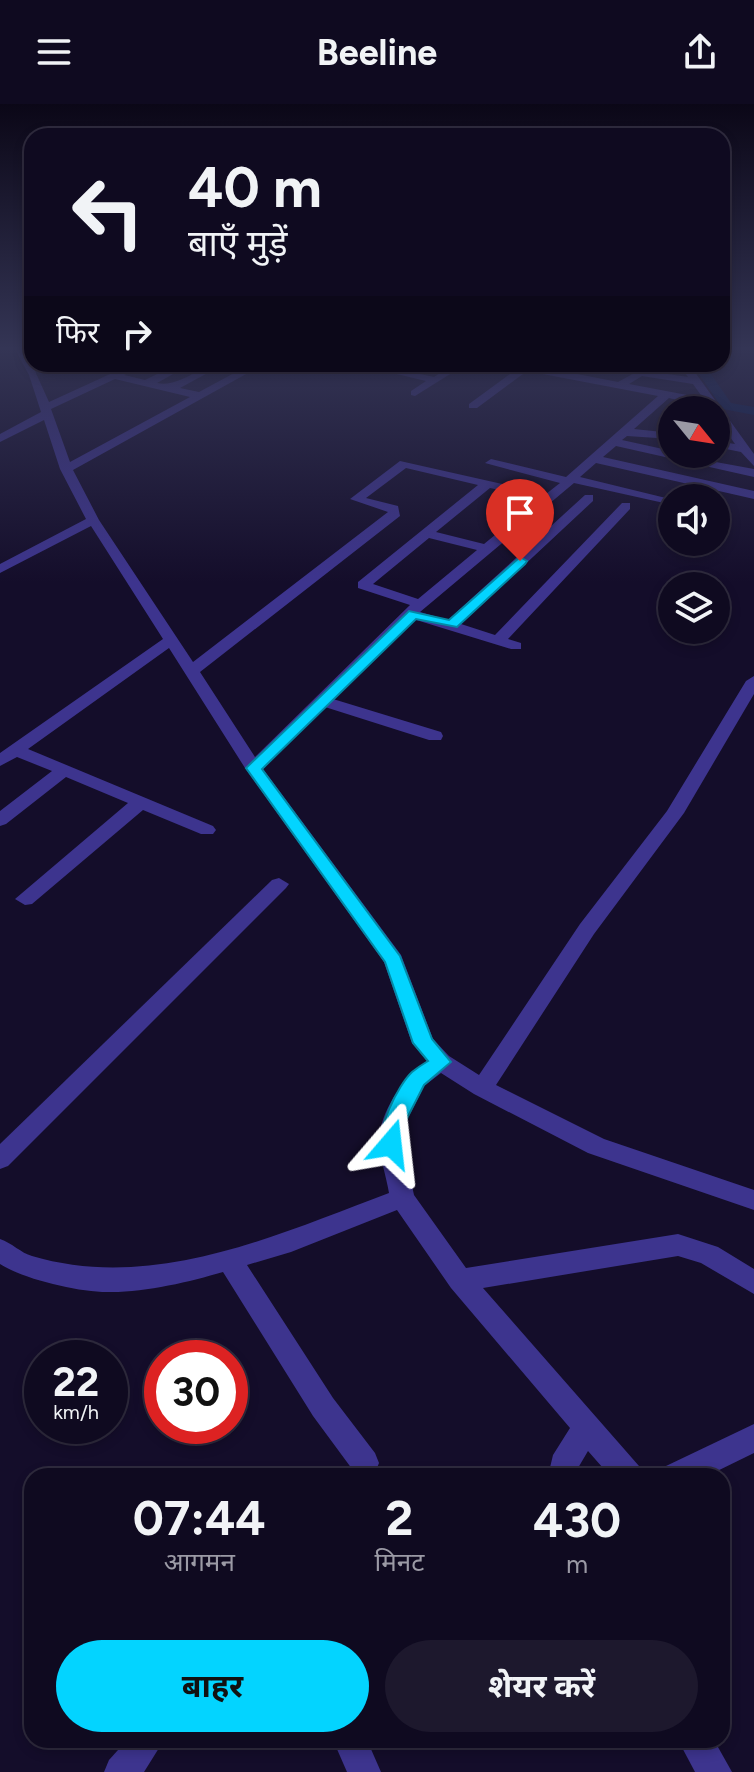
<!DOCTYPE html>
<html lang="hi">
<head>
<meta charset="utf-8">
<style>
	:root { --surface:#0f0a20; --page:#1d182d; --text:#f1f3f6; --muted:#9b9aa5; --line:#2f2b3e; --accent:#03d4ff }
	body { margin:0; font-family:Figtree,"Noto Sans Devanagari",sans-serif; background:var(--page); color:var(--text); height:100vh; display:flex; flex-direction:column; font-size:30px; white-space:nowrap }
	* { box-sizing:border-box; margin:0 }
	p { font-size:26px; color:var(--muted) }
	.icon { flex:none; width:44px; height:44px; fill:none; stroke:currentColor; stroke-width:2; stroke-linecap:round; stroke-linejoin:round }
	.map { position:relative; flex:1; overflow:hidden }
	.panel { position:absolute; left:24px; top:1364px; width:706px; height:280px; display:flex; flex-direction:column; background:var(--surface); border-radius:24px; box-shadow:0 4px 12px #0003,0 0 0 2px var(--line) }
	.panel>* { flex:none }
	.hud { position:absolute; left:24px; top:24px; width:706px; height:244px; border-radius:24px; box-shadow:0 4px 12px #0003,0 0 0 2px var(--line); background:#0f0a20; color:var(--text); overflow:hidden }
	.needle { width:52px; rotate:120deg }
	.fabs { position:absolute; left:658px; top:292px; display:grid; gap:16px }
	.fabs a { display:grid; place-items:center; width:72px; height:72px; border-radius:50%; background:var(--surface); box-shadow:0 4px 12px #0003,0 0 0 2px var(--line); font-size:40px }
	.speed { position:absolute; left:24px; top:1236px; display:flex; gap:16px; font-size:40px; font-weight:700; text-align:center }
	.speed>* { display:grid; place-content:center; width:104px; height:104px; border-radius:50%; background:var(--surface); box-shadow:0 4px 12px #0003,0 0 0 2px var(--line); line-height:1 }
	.speed small { font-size:20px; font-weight:400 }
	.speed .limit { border:12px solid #d22; background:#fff; color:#111 }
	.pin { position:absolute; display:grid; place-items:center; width:68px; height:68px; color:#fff; margin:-82px -34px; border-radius:50% 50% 50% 0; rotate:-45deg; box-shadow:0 0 8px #0007 }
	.pin .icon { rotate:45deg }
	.me { position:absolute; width:88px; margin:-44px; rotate:17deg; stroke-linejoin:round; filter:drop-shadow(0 0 6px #0008) }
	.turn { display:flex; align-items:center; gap:28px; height:168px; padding:0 32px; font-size:36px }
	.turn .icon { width:104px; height:104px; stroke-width:2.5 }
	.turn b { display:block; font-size:56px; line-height:68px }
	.then { display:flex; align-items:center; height:76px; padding:0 32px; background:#0003; gap:16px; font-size:30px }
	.eta { display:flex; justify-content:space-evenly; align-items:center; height:136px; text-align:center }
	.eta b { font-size:48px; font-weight:700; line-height:56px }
	.cta { display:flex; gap:16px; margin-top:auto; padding:16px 32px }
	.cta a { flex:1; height:92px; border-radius:48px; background:var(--accent); color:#111; font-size:32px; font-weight:700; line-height:92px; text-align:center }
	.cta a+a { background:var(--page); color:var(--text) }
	header { display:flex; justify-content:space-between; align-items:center; height:104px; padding:0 32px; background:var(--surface); font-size:36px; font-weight:700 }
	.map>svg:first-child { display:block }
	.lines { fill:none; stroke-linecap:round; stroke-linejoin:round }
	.canal { fill:#051a4c; fill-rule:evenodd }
	.minor { fill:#3d348e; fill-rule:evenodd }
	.route { fill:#03d4ff; stroke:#028aa6; stroke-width:2 }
</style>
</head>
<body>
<header><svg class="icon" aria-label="menu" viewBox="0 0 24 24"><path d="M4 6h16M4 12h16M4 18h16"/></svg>Beeline<svg class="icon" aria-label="share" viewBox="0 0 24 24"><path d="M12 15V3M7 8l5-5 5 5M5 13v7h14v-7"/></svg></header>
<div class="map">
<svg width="754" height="1668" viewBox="0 0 754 1668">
	<rect width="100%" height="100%" fill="#140d2a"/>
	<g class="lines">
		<path class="canal" d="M 692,260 L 704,260 L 731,299 L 754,303 L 754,311 L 723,305 Z"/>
		<g class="minor">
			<path d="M 15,245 L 25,245 L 49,298 L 132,260 L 145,260 L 124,271 L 145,276 L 178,260 L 191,260 L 157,279 C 181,284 199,260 224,260 L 180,284 L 199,288 L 251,260 L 264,260 L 73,366 L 99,416 L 193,558 L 388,408 L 350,395 L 400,357 L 546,390 L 560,379 L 485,359 L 491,355 L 566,373 L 658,292 L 527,267 L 477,304 L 469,304 L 469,300 L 517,265 L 503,260 L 526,260 L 618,278 L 640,266 L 688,273 L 679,260 L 689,260 L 754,350 L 754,362 L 741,348 L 716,343 L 716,337 L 735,340 L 716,313 L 716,306 L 669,294 L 634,325 L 672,329 L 672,335 L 627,332 L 622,336 L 672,347 L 672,350 L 754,365 L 754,373 L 616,342 L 603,353 L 754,387 L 754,395 L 596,359 L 580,373 L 670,395 L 664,399 L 574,379 L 420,508 L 448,516 L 585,391 L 593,391 L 593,397 L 461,520 L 495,531 L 622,399 L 630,399 L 630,405 L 508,535 L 521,539 L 521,545 L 511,545 L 413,515 L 333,595 L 441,628 L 443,632 L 441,636 L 429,636 L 325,603 L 263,665 L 401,851 L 433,935 L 449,952 L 479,971 L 580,820 L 667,707 L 746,577 L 754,572 L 754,590 L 684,709 L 594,830 L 496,981 L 604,1035 L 754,1086 L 754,1106 L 588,1049 L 474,990 L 441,969 L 424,982 L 404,1022 L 403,1040 L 414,1091 L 466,1164 L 678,1130 L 718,1143 L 754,1165 L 754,1190 L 701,1159 L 678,1152 L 483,1184 L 639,1362 L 644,1372 L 610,1372 L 588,1347 L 578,1364 L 578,1372 L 548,1372 L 553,1351 L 570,1324 L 451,1184 L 397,1106 L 291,1148 L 247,1161 L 333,1294 L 375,1349 L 379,1359 L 375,1369 L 362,1372 L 355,1369 L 313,1312 L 223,1168 C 189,1178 143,1189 107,1188 C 78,1188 23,1175 0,1160 L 0,1135 C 12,1139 21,1149 32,1152 C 153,1188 277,1131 389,1089 C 386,1072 380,1054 379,1038 C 379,1008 404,973 427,957 L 412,939 L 384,858 L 245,664 L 169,544 L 28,645 L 213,722 L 216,726 L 213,730 L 201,730 L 143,706 L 32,800 L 25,801 L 15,795 L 128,699 L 66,673 L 6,720 L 0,722 L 0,707 L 52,667 L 17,653 L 0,662 L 0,649 L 163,535 L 91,422 L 0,469 L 0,460 L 86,415 L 60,365 L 44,316 L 0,338 L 0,330 L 41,308 L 29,271 ZM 642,272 L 693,280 L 703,294 L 629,280 ZM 115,275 L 190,293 L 70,358 L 51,305 ZM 406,364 L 478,381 L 358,478 L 358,484 L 410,501 L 255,653 L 200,568 L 400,412 L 398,402 L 366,394 ZM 490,384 L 539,395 L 484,440 L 436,428 ZM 429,434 L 477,446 L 418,495 L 373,480 Z"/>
			<path d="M 355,260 L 374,260 L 434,273 L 454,260 L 466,260 L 415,292 L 411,291 L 411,287 L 426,277 Z"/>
			<path d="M 279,774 L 289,780 L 286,784 L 8,1062 L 0,1065 L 0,1040 L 272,776 Z"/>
			<path d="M 754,1320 L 754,1349 L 707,1372 L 661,1372 L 666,1362 Z"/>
			<path d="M 127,1636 L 156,1636 L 159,1644 L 144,1668 L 104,1668 L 109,1656 Z"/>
			<path d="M 333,1636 L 367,1636 L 381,1668 L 347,1668 Z"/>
			<path d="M 678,1636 L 714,1636 L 732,1668 L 695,1668 Z"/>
		</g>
	</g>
	<linearGradient id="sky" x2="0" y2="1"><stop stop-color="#0b0717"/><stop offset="0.51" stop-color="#343555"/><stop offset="1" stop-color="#343555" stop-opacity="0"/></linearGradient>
	<rect width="754" height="479" fill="url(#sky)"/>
	<path class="route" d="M 520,453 L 527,457 L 525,460 L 457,523 L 416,515 L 262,665 L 400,852 L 432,935 L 451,958 L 424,981 L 403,1022 L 398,1046 L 391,1049 L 383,1046 C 374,1029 398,981 412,968 C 417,964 423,960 428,957 L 413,939 L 385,858 L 246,664 L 409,507 L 449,516 Z"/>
</svg>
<div class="fabs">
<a><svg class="needle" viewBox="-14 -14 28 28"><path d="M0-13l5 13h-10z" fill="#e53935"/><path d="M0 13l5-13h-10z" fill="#9b9aa5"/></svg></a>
<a><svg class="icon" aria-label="sound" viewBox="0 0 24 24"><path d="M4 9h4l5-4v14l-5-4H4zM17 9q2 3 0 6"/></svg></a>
<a><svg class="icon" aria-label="layers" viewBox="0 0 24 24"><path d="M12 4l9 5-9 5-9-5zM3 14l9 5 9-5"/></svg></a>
</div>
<div class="speed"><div>22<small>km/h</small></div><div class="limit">30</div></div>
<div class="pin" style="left:520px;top:457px;background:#d93025"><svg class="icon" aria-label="arrive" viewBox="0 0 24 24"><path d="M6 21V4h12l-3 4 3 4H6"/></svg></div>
<svg class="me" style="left:391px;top:1040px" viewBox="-20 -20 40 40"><path d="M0-17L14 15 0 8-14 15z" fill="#03d4ff" stroke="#fff" stroke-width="4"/></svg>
<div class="hud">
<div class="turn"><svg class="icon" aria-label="left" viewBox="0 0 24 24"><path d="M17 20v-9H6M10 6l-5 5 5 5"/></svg><div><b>40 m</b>बाएँ मुड़ें</div></div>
<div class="then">फिर<svg class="icon" aria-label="right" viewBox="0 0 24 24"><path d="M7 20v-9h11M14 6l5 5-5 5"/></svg></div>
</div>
<section class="panel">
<div class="eta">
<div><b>07:44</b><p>आगमन</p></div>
<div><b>2</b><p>मिनट</p></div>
<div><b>430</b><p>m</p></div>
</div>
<div class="cta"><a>बाहर</a><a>शेयर करें</a></div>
</section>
</div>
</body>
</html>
